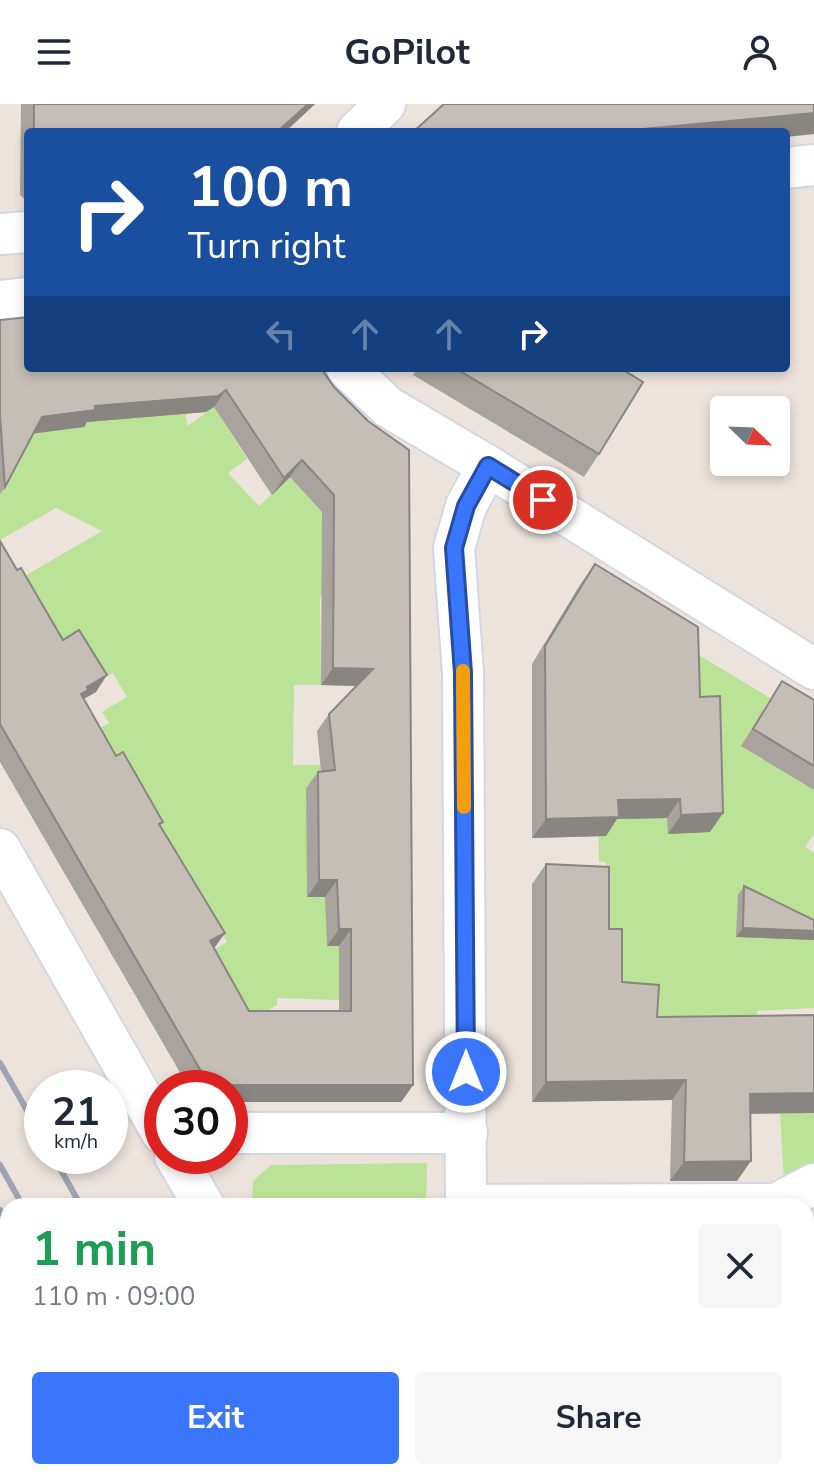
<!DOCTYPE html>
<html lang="en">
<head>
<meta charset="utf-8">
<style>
	:root { --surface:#fff; --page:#f6f6f7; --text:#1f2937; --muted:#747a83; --accent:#3a76fb }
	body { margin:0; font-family:"Nunito Sans",sans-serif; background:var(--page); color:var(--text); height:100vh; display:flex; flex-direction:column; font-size:30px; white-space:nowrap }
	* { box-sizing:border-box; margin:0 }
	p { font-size:26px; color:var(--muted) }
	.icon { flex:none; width:44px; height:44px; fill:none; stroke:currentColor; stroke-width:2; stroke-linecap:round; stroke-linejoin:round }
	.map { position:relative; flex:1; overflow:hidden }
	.details { position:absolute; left:0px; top:1094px; width:814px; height:282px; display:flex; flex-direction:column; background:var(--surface); border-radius:24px 24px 0 0; box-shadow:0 4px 12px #0003 }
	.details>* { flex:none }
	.hud { position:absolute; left:24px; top:24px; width:766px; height:244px; border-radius:8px; box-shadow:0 4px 12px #0003; background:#1a4fa0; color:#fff; overflow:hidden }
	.needle { width:52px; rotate:113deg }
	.tools { position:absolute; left:710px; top:292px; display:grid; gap:16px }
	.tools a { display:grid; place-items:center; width:80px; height:80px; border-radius:8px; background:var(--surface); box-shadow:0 4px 12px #0003; font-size:40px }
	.speed { position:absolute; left:24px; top:966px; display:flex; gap:16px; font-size:40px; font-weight:700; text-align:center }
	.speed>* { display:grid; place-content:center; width:104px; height:104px; border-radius:50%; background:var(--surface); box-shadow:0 4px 12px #0003; line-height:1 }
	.speed small { font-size:20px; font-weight:400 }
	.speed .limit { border:12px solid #d22; background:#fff; color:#111 }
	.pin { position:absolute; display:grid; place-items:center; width:68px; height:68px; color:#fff; margin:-34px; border:4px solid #fff; border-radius:50%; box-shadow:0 2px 8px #0007 }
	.me { position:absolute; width:88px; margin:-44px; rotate:0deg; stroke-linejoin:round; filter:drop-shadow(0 0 6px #0008) }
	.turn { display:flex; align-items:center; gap:28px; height:168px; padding:0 32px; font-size:36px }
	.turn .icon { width:104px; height:104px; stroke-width:2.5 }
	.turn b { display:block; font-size:56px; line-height:68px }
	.lanes { display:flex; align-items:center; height:76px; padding:0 32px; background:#0003; justify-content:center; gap:40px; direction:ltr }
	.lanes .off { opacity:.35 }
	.round { display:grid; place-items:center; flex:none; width:84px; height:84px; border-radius:8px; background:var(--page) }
	.headline { display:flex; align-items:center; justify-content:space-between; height:136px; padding:0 32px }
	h1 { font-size:48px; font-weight:700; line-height:60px; color:#1e9e55 }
	.button { display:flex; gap:16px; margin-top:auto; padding:16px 32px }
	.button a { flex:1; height:92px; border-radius:8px; background:var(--accent); color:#fff; font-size:32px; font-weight:700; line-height:92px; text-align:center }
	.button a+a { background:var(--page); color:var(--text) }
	header { display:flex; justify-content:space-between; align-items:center; height:104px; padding:0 32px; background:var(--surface); font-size:36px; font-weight:700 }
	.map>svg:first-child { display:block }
	.green { fill:#bbe397 }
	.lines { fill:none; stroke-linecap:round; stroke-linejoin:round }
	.minor-casing { stroke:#d1d7e3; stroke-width:44 }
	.minor { stroke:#fff; stroke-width:40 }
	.rail { stroke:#9ea4b4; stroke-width:6 }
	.wall { fill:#a9a39d }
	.shaded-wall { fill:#898580 }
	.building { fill:#c4beb7; stroke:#898580; stroke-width:2 }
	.route-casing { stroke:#264da3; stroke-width:20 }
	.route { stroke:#3a76fb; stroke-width:14 }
	.slow { stroke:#f59e0b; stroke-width:14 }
</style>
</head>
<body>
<header><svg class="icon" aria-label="menu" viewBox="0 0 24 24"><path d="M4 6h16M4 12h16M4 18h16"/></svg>GoPilot<svg class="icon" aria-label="person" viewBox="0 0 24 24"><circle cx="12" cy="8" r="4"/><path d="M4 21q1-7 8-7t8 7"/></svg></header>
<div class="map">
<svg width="814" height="1375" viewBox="0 0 814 1375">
	<rect width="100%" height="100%" fill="#ece3dc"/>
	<g class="green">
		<path d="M 245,281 L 253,299 L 220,312 L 247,355 L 228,369 L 259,402 L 290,373 L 322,407 L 326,493 L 320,493 L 321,581 L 294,581 L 293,661 L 321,661 L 319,700 L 307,743 L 307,793 L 341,793 L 326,806 L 328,842 L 350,841 L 339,876 L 339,896 L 277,894 L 277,901 L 231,927 L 210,848 L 227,838 C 184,766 127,704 84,633 L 109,619 L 102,608 L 127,593 L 113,569 L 91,581 L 52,552 L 23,473 L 102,427 L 56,404 L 0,436 L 0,336 L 184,291 L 187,322 Z"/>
		<path d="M 684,542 L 770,594 L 742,642 L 814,686 L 814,730 L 805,743 L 814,749 L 814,904 L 757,907 L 757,990 L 609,933 L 606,758 L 599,758 L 598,715 L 625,714 L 664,615 L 668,729 L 706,611 Z"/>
		<path d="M 780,1009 L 814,1009 L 814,1060 L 784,1077 Z"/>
		<path d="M 427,1059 L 426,1102 L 252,1101 L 253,1077 L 271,1061 Z"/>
		<path d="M 806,1338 L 814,1339 L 814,1375 L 591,1375 L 591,1368 L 806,1368 Z"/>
	</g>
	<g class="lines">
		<g class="minor-casing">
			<g id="minor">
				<path d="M 357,28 L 385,0"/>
				<path d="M 786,64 L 814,61"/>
				<path d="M 0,130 L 28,128"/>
				<path d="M 0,197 L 28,194"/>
				<path d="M 347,264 L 388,303 L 488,362 L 814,565"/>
				<path d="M 0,745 L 162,1029"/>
				<path d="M 230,1029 L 467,1029"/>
				<path d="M 175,1052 L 204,1102"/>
				<path d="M 466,1101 L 776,1100 L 814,1080"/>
				<path d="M 466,1102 L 463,569 L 454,444 L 466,402 L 488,362"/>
				<path d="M 0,1314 L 8,1328"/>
				<path d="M 31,1368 L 35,1375"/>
				<path d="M 358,1368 L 362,1375"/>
				<path d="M 409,1375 L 421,1368"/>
			</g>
		</g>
		<use href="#minor" class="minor"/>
		<g class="rail">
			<path d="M 0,959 L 42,1033"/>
			<path d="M 53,1052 L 81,1102"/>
			<path d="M 0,1061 L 23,1102"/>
			<path d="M 0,1106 L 8,1120"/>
			<path d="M 149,1368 L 153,1375"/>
			<path d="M 175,1368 L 179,1375"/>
			<path d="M 231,1368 L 235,1375"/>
		</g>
	</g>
	<g class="wall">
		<path d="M 21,0 L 315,0 L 285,28 L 28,28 L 28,98 L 20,91 Z"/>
		<path d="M 0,216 L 321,264 L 413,981 L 401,998 L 230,998 L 230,984 L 189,984 L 0,658 L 0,437 L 17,466 L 96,588 L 84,595 L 116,652 L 160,722 L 214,844 L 249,907 L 339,907 L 339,842 L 327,842 L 325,793 L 307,793 L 306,684 L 318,668 L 321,667 L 317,627 L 329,610 L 356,582 L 321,581 L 322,408 L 290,373 L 272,391 L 214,303 L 206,308 L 87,318 L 84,323 L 33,329 L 5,383 L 0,390 Z"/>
		<path d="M 417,264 L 620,264 L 599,350 L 584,373 L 413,271 Z"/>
		<path d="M 595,460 L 700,593 L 723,709 L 710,728 L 668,730 L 667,714 L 617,715 L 606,732 L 532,734 L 532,560 L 581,479 Z"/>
		<path d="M 782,577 L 814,596 L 814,686 L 741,642 Z"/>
		<path d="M 546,760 L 609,825 L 622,878 L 750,1010 L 737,1077 L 670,1077 L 672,996 L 532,998 L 532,780 Z"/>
		<path d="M 744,782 L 814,816 L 814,836 L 736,833 L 738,791 Z"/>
		<path d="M 806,1150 L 814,1158 L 814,1332 L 806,1324 Z"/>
		<rect x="506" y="1368" width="121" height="7"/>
	</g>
	<g class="shaded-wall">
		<path d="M 308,0 L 315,0 L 285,28 L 277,28 Z"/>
		<path d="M 814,9 L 814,30 L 786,33 L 786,28 L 631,28 L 633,26 Z"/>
		<path d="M 226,286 L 214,303 L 206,308 L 87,318 L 84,323 L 30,330 L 42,313 L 95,302 Z"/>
		<path d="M 302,356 L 290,373 L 272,391 L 284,374 Z"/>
		<path d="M 333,564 L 373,565 L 361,582 L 321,581 Z"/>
		<path d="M 107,571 L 96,588 L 80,597 L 69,607 L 87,583 Z"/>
		<path d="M 680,695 L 667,714 L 617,715 L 606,732 L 532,734 L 546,715 L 618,696 Z"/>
		<path d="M 723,709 L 710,728 L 668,730 L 681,711 Z"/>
		<path d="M 319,776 L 337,776 L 325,793 L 307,793 Z"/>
		<path d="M 743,824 L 814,827 L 814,836 L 736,833 Z"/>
		<path d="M 339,825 L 351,825 L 339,842 L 327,842 Z"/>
		<path d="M 225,829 L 213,846 L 210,837 Z"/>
		<path d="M 686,976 L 672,996 L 532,998 L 546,978 Z"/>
		<path d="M 209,981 L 413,981 L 401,998 L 230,998 L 230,984 L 207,984 Z"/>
		<path d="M 814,989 L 814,1009 L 736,1010 L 750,990 Z"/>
		<path d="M 751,1057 L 737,1077 L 670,1077 L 684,1058 Z"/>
	</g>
	<g class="building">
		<path d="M 34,0 L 308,0 L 277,28 L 34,28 Z"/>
		<path d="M 444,0 L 814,0 L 814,9 L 633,26 L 633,28 L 413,28 Z"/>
		<path d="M 28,213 L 28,264 L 321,264 L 334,283 L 368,317 L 409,346 L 413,981 L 209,981 L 0,620 L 0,437 L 17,466 L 21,464 L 63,536 L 79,526 L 107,571 L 87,583 L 88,586 L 81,590 L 116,652 L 123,648 L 163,718 L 159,720 L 225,829 L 210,837 L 249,907 L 351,907 L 351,825 L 339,825 L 337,776 L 319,776 L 318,668 L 335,666 L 329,610 L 373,565 L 333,564 L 334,391 L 302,356 L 284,374 L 226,286 L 218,292 L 95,302 L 95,306 L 42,313 L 5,383 L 0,312 L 0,216 Z"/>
		<path d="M 455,264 L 620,264 L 643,278 L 599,350 Z"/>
		<path d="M 595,460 L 698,523 L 700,593 L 720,592 L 723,709 L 681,711 L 680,695 L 618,696 L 619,713 L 546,715 L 545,542 Z"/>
		<path d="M 782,577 L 814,596 L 814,662 L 753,625 Z"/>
		<path d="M 546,760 L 609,763 L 609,825 L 622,825 L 622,878 L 659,881 L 657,913 L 814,911 L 814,989 L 750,990 L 751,1057 L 684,1058 L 686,976 L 546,978 Z"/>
		<path d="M 744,782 L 814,816 L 814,827 L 743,824 Z"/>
		<path d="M 686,1101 L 752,1101 L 752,1102 Z"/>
		<path d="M 806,1150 L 814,1158 L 814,1294 L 806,1286 Z"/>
		<path d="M 0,1317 L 8,1332 L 8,1368 L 28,1368 L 31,1375 L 0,1375 Z"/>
		<rect x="522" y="1368" width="105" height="7"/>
	</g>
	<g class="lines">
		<g class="route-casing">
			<path id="route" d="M 466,968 L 463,569 L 454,444 L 466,402 L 488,362 L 543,396"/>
		</g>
		<use href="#route" class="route"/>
		<path class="slow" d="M 463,567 L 464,703"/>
	</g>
</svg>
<div class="tools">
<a><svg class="needle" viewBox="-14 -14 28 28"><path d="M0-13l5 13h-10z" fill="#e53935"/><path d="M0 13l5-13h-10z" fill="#747a83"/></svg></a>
</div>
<div class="speed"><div>21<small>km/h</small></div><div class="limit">30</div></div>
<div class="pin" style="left:543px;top:396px;background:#d93025"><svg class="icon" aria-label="arrive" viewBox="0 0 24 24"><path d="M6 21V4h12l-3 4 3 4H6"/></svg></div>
<svg class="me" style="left:466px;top:968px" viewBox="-20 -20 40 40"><circle r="17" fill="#3a76fb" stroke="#fff" stroke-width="3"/><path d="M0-11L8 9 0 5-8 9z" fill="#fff"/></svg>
<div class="hud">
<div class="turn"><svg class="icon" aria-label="right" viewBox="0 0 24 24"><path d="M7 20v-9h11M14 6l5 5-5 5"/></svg><div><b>100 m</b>Turn right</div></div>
<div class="lanes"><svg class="icon off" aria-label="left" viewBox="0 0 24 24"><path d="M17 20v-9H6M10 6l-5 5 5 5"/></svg><svg class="icon off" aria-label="ahead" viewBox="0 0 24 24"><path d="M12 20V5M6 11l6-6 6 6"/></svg><svg class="icon off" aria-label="ahead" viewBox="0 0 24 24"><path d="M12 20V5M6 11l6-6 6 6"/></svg><svg class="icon" aria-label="right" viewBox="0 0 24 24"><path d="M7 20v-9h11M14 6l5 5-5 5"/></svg></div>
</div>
<section class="details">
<div class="headline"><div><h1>1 min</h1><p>110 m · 09:00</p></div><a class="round"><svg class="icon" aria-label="close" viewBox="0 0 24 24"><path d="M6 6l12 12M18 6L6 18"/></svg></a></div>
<div class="button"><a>Exit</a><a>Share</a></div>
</section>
</div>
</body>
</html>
